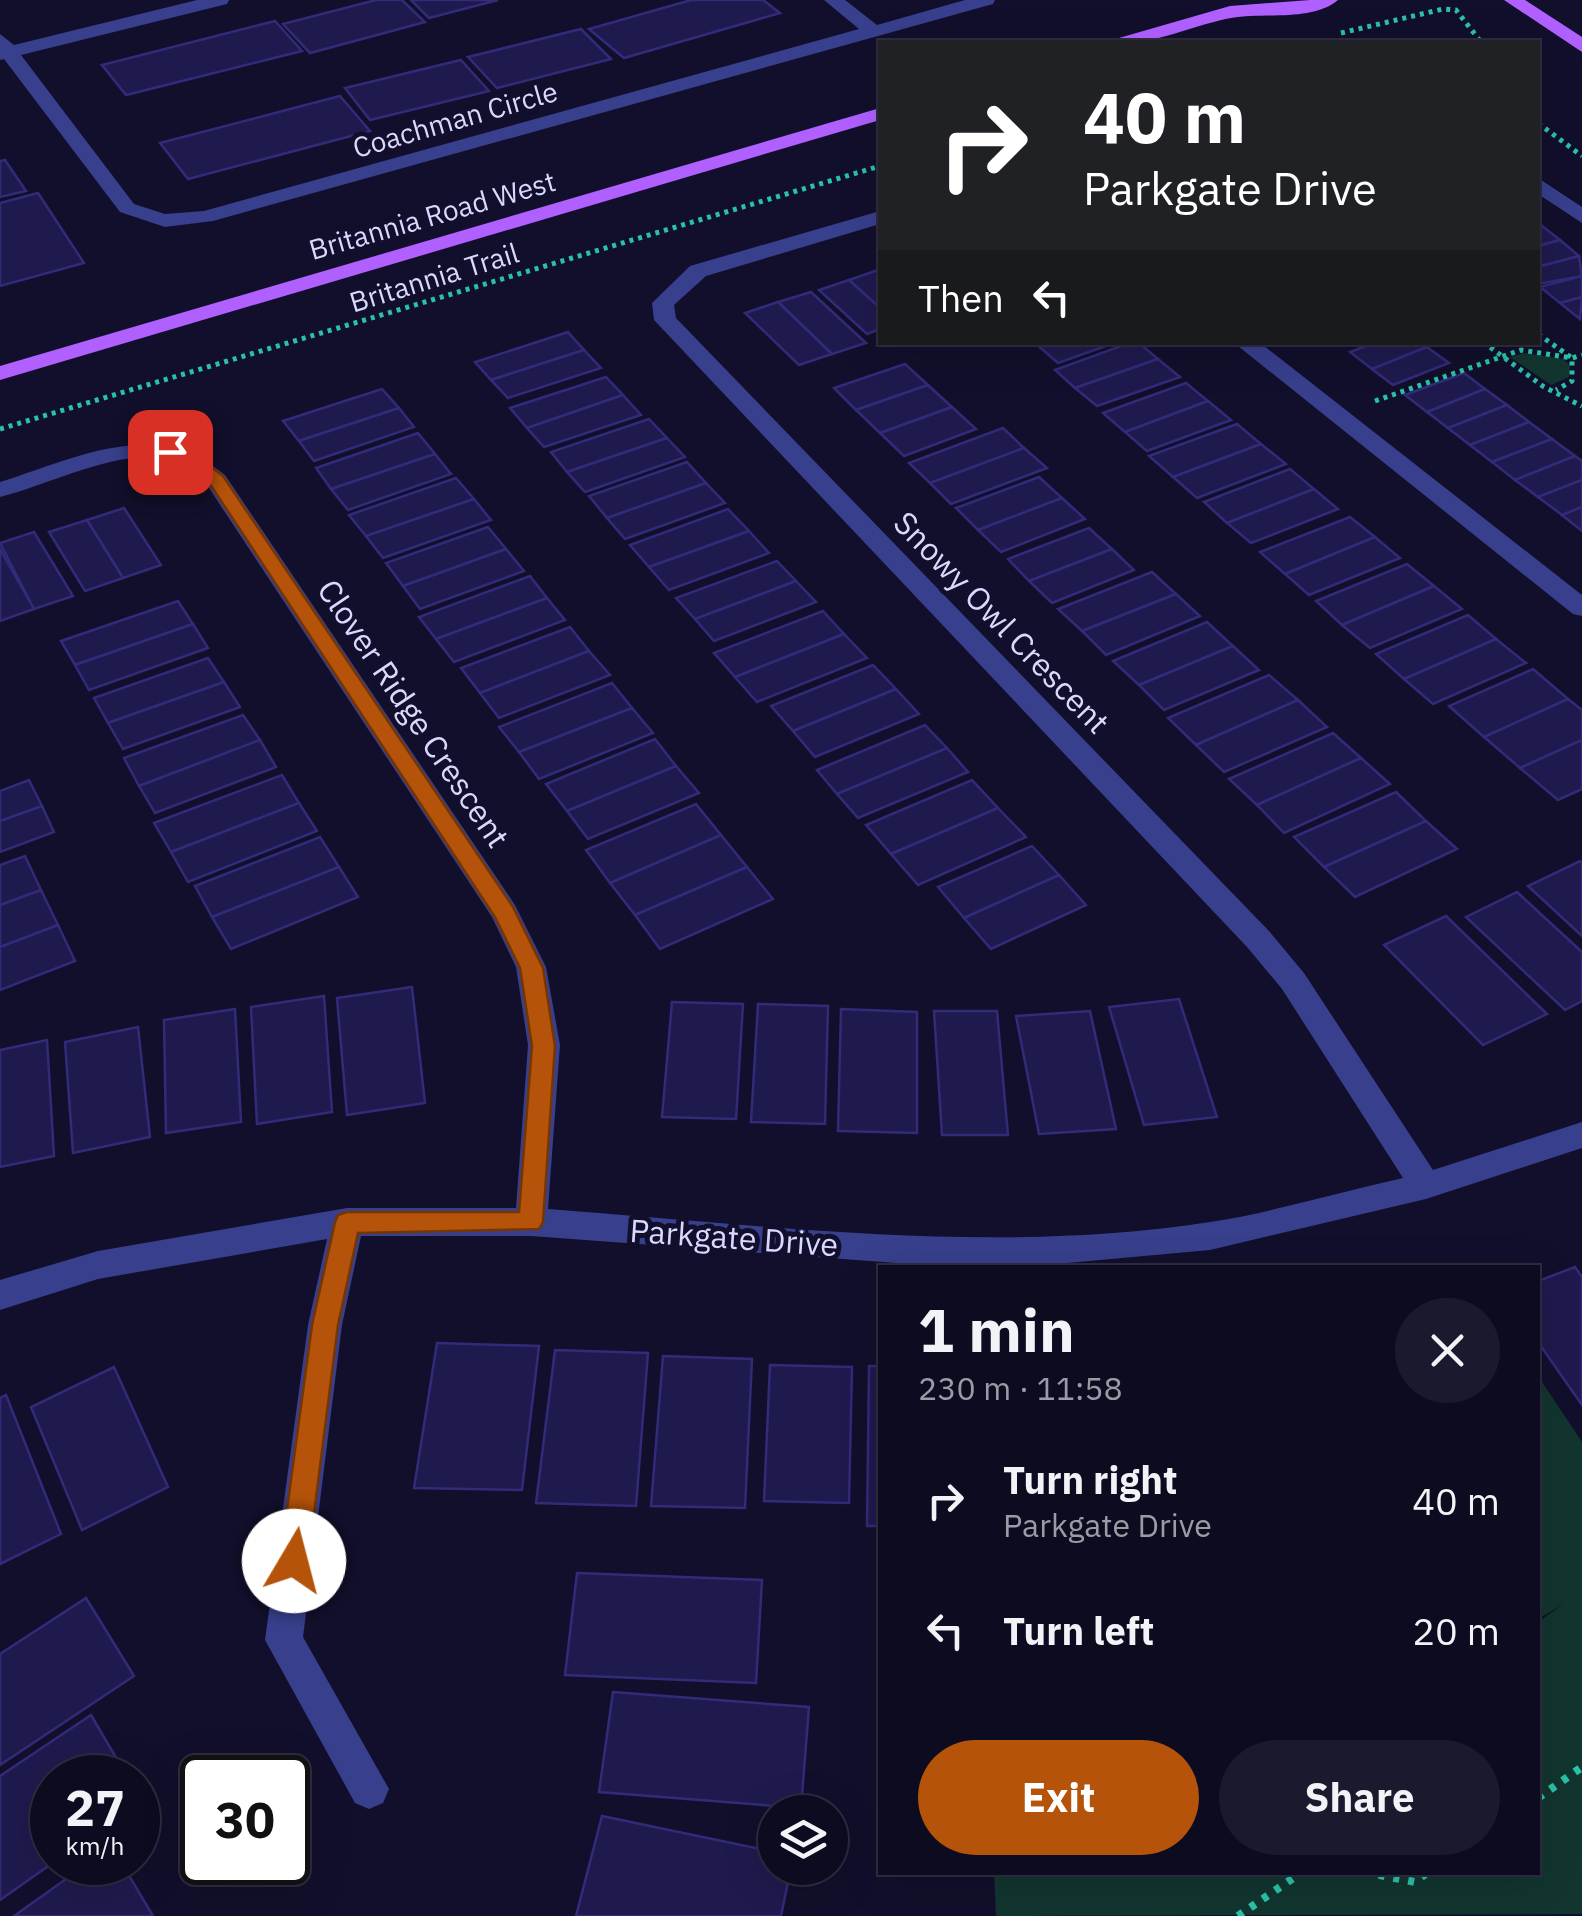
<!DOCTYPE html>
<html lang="en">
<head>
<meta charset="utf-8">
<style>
	:root { --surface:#0d0b20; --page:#1b192d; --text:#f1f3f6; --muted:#9a9ba5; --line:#2d2b3e; --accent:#b45309 }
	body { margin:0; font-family:"IBM Plex Sans",sans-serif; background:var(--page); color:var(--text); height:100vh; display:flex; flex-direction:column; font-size:38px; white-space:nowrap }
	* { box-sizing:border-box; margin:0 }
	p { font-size:32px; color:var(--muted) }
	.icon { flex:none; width:55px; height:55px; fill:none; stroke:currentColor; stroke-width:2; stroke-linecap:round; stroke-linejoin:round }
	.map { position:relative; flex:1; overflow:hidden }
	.sheet { position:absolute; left:878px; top:1265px; width:662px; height:610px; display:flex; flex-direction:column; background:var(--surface); border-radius:0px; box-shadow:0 10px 40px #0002,0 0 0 2px var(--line) }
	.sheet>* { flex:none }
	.guide { position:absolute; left:878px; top:40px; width:662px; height:305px; border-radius:0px; box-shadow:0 10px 40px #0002,0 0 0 2px var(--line); background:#202124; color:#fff; overflow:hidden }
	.fabs { position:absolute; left:758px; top:1795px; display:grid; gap:20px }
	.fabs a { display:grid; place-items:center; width:90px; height:90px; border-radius:50%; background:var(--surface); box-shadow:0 10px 40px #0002,0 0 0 2px var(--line); font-size:50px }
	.speed { position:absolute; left:30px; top:1755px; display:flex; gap:20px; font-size:50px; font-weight:700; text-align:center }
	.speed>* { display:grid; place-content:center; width:130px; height:130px; border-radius:50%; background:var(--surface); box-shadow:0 10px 40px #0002,0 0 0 2px var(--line); line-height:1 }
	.speed small { font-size:25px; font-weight:400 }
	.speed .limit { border:5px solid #111; border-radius:15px; background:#fff; color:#111 }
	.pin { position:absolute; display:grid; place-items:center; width:85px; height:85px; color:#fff; margin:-42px; border-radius:20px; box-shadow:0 5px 15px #0006 }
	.me { position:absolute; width:110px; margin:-55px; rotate:8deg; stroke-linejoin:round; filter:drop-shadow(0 0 8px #0008) }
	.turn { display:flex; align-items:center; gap:35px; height:210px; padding:0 40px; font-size:45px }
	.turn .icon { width:130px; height:130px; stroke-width:2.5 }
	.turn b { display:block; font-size:70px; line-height:85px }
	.then { display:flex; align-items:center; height:95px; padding:0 40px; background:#0003; gap:20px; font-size:38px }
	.round { display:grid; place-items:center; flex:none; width:105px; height:105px; border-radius:52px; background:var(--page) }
	.head { display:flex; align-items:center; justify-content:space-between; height:170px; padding:0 40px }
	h1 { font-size:60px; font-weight:700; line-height:75px }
	.primary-button { display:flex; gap:20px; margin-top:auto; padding:20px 40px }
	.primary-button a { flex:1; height:115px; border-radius:60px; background:var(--accent); color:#fff; font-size:40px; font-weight:700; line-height:115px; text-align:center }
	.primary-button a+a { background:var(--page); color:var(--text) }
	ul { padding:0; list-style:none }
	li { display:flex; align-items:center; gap:30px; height:130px; padding:0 40px }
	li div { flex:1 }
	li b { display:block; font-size:38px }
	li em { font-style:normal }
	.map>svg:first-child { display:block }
	.green { fill:#12352f }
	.building { fill:#1e1a4d; stroke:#312b7a; stroke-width:2.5 }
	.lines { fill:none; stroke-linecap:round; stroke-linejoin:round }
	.path-far1 { stroke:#2ac2a6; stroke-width:5; stroke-dasharray:4 5; stroke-linecap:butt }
	.path { stroke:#2ac2a6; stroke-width:8; stroke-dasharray:6 9; stroke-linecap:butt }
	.minor { fill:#383f8c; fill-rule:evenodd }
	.major { fill:#b060ff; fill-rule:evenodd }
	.route { fill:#b45309; stroke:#753606; stroke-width:2.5 }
	.labels { text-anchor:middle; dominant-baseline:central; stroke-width:10; stroke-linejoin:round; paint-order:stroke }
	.far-street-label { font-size:28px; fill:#d9d9ff; stroke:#110f2b }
	.street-label { font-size:32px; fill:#d9d9ff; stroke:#110f2b }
</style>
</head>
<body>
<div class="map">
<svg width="1582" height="1916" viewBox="0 0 1582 1916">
	<rect width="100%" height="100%" fill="#110f2b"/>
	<g class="green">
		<path d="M 1524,353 L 1563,359 L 1570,365 L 1569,377 L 1551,385 L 1510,357 Z"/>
		<path d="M 1538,1376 L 1582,1442 L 1582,1914 L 996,1916 L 994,1873 L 1538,1872 L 1538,1622 L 1562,1605 L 1538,1619 Z"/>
	</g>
	<g class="building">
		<path d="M 376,0 L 402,0 L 425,22 L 310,53 L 283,24 Z"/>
		<path d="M 411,0 L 498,0 L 429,18 Z"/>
		<path d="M 691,0 L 763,0 L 780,13 L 624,58 L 589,29 Z"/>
		<path d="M 275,21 L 302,51 L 126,95 L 102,65 Z"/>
		<path d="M 581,29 L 611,59 L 497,88 L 468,57 Z"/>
		<path d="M 461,60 L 489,91 L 370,120 L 345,88 Z"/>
		<path d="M 340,96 L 370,131 L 188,179 L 160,143 Z"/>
		<path d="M 5,160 L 26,191 L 0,197 L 0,161 Z"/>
		<path d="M 38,193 L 84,263 L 0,286 L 0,203 Z"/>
		<path d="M 1541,225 L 1560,240 L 1538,246 L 1538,226 Z"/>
		<path d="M 1560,240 L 1579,256 L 1538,267 L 1538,246 Z"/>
		<path d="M 1579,256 L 1582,276 L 1538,284 L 1538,267 Z"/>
		<path d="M 878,270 L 880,272 L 880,308 L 849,280 Z"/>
		<path d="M 1582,276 L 1582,297 L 1560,303 L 1540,287 Z"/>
		<path d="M 849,280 L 880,308 L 880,329 L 867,334 L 819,290 Z"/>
		<path d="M 811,292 L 866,343 L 832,354 L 778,302 Z"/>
		<path d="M 1582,297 L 1580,319 L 1560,303 Z"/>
		<path d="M 778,302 L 832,354 L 799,365 L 745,313 Z"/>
		<path d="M 568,332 L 584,350 L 491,380 L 475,362 Z"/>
		<path d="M 1041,342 L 1117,342 L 1058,363 L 1036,344 Z"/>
		<path d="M 1132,342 L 1138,342 L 1158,359 L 1075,388 L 1055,370 Z"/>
		<path d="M 1377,342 L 1421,342 L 1427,347 L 1372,369 L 1350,352 Z"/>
		<path d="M 1427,347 L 1449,363 L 1393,385 L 1372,369 Z"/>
		<path d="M 584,350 L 601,368 L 508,398 L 491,380 Z"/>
		<path d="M 1158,359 L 1180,377 L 1097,406 L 1075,388 Z"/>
		<path d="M 905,364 L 928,385 L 856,410 L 834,388 Z"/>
		<path d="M 1464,373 L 1485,389 L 1427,412 L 1405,395 Z"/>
		<path d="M 606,377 L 623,395 L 527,428 L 510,408 Z"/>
		<path d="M 1186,383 L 1208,401 L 1125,432 L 1103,413 Z"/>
		<path d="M 928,385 L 952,407 L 880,433 L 856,410 Z"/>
		<path d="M 382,389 L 399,408 L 299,441 L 283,421 Z"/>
		<path d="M 1485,389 L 1507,405 L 1448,428 L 1427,412 Z"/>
		<path d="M 623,395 L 641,415 L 544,447 L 527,428 Z"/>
		<path d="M 1208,401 L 1231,420 L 1147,451 L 1125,432 Z"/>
		<path d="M 1507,405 L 1529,422 L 1470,445 L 1448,428 Z"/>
		<path d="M 952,407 L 976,429 L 904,456 L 880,433 Z"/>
		<path d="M 399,408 L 414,427 L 314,461 L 299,441 Z"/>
		<path d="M 649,419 L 667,438 L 567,472 L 551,452 Z"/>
		<path d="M 1529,422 L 1552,439 L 1492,462 L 1470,445 Z"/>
		<path d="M 1237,424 L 1261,444 L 1173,477 L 1149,456 Z"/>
		<path d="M 1003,428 L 1024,448 L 930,483 L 909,463 Z"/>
		<path d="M 418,433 L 435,454 L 331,489 L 316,468 Z"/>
		<path d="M 667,438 L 685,457 L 585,492 L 567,472 Z"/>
		<path d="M 1552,439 L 1575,456 L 1515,480 L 1492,462 Z"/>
		<path d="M 1261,444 L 1286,464 L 1197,498 L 1173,477 Z"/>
		<path d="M 1024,448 L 1047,468 L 951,504 L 930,483 Z"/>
		<path d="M 435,454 L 451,474 L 348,510 L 331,489 Z"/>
		<path d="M 1575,456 L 1582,461 L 1582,480 L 1538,497 L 1515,480 Z"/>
		<path d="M 687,462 L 706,483 L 607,518 L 589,496 Z"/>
		<path d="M 1290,469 L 1314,489 L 1227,523 L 1204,502 Z"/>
		<path d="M 1039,477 L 1062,498 L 978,530 L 956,508 Z"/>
		<path d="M 456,478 L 474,499 L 366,536 L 349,515 Z"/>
		<path d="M 1582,480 L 1582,507 L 1562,515 L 1538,497 Z"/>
		<path d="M 706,483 L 725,503 L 625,539 L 607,518 Z"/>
		<path d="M 1314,489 L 1338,509 L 1251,543 L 1227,523 Z"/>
		<path d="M 1062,498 L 1085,519 L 1001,552 L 978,530 Z"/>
		<path d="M 474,499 L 491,520 L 383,558 L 366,536 Z"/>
		<path d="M 1582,507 L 1582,531 L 1562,515 Z"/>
		<path d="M 124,508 L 161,565 L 123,578 L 87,520 Z"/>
		<path d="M 728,509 L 749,531 L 649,567 L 630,545 Z"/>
		<path d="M 1350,517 L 1375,537 L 1285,574 L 1260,552 Z"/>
		<path d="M 87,520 L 123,578 L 85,591 L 49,532 Z"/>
		<path d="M 488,527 L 506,549 L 403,586 L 386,563 Z"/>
		<path d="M 1089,528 L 1112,549 L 1029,581 L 1008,559 Z"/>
		<path d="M 749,531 L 769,553 L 669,590 L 649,567 Z"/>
		<path d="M 34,532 L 73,596 L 34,609 L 0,543 Z"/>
		<path d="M 1375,537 L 1400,558 L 1309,595 L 1285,574 Z"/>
		<path d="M 0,549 L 34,609 L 0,621 Z"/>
		<path d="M 506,549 L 524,571 L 420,609 L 403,586 Z"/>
		<path d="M 1112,549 L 1134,570 L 1052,603 L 1029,581 Z"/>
		<path d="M 777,561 L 796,581 L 695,619 L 676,598 Z"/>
		<path d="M 1407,564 L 1434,586 L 1342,625 L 1316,601 Z"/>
		<path d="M 1152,572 L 1176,594 L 1082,631 L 1058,609 Z"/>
		<path d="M 530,576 L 547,598 L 436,639 L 419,617 Z"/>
		<path d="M 796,581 L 816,602 L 714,641 L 695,619 Z"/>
		<path d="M 1434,586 L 1462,609 L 1370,648 L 1342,625 Z"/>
		<path d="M 1176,594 L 1200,616 L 1106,655 L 1082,631 Z"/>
		<path d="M 547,598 L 565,620 L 454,662 L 436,639 Z"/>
		<path d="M 178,601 L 193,624 L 75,665 L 61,641 Z"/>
		<path d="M 823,611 L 844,634 L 735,677 L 714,653 Z"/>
		<path d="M 1468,615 L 1496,639 L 1404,679 L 1376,654 Z"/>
		<path d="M 1207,622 L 1233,646 L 1139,685 L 1113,661 Z"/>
		<path d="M 193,624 L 208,648 L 89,690 L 75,665 Z"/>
		<path d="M 570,627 L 589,651 L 480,693 L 461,668 Z"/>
		<path d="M 844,634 L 867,658 L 757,702 L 735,677 Z"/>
		<path d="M 1496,639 L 1526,663 L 1433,704 L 1404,679 Z"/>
		<path d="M 1233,646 L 1259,670 L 1164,710 L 1139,685 Z"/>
		<path d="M 589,651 L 610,675 L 499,718 L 480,693 Z"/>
		<path d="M 208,658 L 224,682 L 108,723 L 94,698 Z"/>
		<path d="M 873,665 L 896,689 L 793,731 L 771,706 Z"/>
		<path d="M 1533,669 L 1568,699 L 1484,737 L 1449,706 Z"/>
		<path d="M 1269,675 L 1298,700 L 1196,745 L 1168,718 Z"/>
		<path d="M 224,682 L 240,707 L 123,749 L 108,723 Z"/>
		<path d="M 612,683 L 632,708 L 519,752 L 499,727 Z"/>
		<path d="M 896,689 L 919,714 L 815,757 L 793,731 Z"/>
		<path d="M 1568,699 L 1582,710 L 1582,740 L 1520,768 L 1484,737 Z"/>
		<path d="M 1298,700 L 1327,727 L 1224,772 L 1196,745 Z"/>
		<path d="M 632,708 L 653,733 L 539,779 L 519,752 Z"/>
		<path d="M 243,715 L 260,740 L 139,786 L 124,758 Z"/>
		<path d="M 925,725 L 947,748 L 837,794 L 817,770 Z"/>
		<path d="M 1333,733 L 1361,758 L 1257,805 L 1229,779 Z"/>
		<path d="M 655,739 L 676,766 L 567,811 L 546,784 Z"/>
		<path d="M 260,740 L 276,767 L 155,813 L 139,786 Z"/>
		<path d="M 1582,740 L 1582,789 L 1558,800 L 1520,768 Z"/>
		<path d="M 947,748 L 968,772 L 858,818 L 837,794 Z"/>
		<path d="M 1361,758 L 1390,784 L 1284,833 L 1257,805 Z"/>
		<path d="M 676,766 L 699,793 L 588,839 L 567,811 Z"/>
		<path d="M 282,775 L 299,803 L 171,852 L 154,823 Z"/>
		<path d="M 29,780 L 42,806 L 0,821 L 0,791 Z"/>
		<path d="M 972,780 L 998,808 L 891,854 L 866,825 Z"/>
		<path d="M 1396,792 L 1426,821 L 1324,867 L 1294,837 Z"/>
		<path d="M 299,803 L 317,831 L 188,882 L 171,852 Z"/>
		<path d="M 696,804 L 721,835 L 610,883 L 586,850 Z"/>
		<path d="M 42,806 L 54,832 L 0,852 L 0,821 Z"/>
		<path d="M 998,808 L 1026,837 L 918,885 L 891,854 Z"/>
		<path d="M 1426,821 L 1457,849 L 1355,897 L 1324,867 Z"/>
		<path d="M 721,835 L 747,867 L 635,915 L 610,883 Z"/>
		<path d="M 320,837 L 339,867 L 212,917 L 195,886 Z"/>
		<path d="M 1032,846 L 1059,875 L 964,918 L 938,887 Z"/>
		<path d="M 25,856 L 41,890 L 0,905 L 0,865 Z"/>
		<path d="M 1580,861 L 1582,863 L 1582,936 L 1528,886 Z"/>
		<path d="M 339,867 L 358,897 L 231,949 L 212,917 Z"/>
		<path d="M 747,867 L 773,899 L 660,949 L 635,915 Z"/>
		<path d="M 1059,875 L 1086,905 L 991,949 L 964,918 Z"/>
		<path d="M 41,890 L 58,925 L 0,947 L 0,905 Z"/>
		<path d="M 1517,892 L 1582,952 L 1582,1001 L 1565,1010 L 1466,917 Z"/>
		<path d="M 1446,916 L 1547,1014 L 1483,1045 L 1384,945 Z"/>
		<path d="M 58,925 L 75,961 L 0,990 L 0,947 Z"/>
		<path d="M 412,987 L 425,1103 L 347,1115 L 337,998 Z"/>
		<path d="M 324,996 L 332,1112 L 257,1124 L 251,1007 Z"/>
		<path d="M 1179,999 L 1217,1117 L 1144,1125 L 1109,1007 Z"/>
		<path d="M 672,1002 L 743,1004 L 736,1119 L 662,1117 Z"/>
		<path d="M 758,1004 L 828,1006 L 825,1124 L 751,1122 Z"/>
		<path d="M 235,1009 L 241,1122 L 166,1133 L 164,1020 Z"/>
		<path d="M 841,1009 L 917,1012 L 917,1133 L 838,1131 Z"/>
		<path d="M 934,1011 L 997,1011 L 1008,1135 L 942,1135 Z"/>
		<path d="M 1090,1011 L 1116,1129 L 1039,1134 L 1016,1016 Z"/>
		<path d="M 138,1027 L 150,1137 L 73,1153 L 65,1042 Z"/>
		<path d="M 47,1040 L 54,1156 L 0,1167 L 0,1050 Z"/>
		<path d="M 1575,1267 L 1582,1277 L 1582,1405 L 1538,1342 L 1538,1281 Z"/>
		<path d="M 437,1343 L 539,1346 L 522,1490 L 414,1488 Z"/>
		<path d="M 555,1350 L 648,1353 L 636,1506 L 536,1503 Z"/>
		<path d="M 663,1356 L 752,1359 L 745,1508 L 651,1506 Z"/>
		<path d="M 770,1365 L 852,1367 L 849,1503 L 764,1501 Z"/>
		<path d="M 869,1366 L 880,1366 L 880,1526 L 867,1526 Z"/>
		<path d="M 114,1367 L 168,1487 L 82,1530 L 31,1407 Z"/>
		<path d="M 6,1395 L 61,1534 L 0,1564 L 0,1398 Z"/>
		<path d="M 577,1573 L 762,1580 L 756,1683 L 565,1675 Z"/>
		<path d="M 86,1598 L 134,1676 L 0,1765 L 0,1654 Z"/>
		<path d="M 613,1692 L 809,1707 L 801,1808 L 599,1792 Z"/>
		<path d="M 91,1715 L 128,1778 L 52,1778 L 54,1862 L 0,1900 L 0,1776 Z"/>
		<path d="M 602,1816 L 775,1852 L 775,1868 L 791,1868 L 781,1916 L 576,1916 Z"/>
		<path d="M 90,1862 L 121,1862 L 153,1916 L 14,1916 Z"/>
	</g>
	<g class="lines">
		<g class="path-far1">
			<path d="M 1341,33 L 1443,9 L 1456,10 L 1481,42"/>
			<path d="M 1538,123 L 1582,156"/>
			<path d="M 1538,334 L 1572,358 L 1572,381 L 1556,390"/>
			<path d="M 1483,342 L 1544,387 L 1582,406"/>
			<path d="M 1375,401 L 1521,350 L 1572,358 L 1582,355"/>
			<path d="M 0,429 L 880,166"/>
		</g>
		<g class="path">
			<path d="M 1538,1798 L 1582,1767"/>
			<path d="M 1364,1872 L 1415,1882 L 1428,1872"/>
			<path d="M 1238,1916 L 1302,1872"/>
		</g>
		<g class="minor">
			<path d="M 197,0 L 229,0 L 227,4 L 21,55 L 134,204 L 165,214 L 204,211 L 859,29 L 824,0 L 845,0 L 877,25 L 965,0 L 995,0 L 993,4 L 213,221 L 165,227 L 120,212 L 4,59 L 0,60 L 0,34 L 14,45 Z"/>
			<path d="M 1538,178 L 1582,207 L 1582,223 L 1538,194 Z"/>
			<path d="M 880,211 L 880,224 L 706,276 L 674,305 L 676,318 L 1269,931 L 1304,973 L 1433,1170 L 1582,1122 L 1582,1148 L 1426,1199 L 1210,1250 L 1067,1263 L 910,1264 L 531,1236 L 361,1236 L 342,1325 L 303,1637 L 389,1789 L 383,1803 L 369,1809 L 355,1803 L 265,1640 L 308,1325 L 327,1239 L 98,1279 L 0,1310 L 0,1280 L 98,1251 L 347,1208 L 516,1208 L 528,1045 L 516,967 L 492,917 L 207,485 C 196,476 183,462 168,459 C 118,448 49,485 0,497 L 0,482 C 77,458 154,416 225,475 L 515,905 L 546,967 L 560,1045 L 548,1209 C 767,1225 992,1256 1210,1222 C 1275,1212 1339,1192 1403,1178 L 1282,989 L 1247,947 L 654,320 L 652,303 L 690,266 Z"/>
			<path d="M 1233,342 L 1259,342 L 1582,595 L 1582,616 L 1573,614 Z"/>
		</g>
		<g class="major">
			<path d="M 1310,0 L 1338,0 C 1312,22 1264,12 1231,18 C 1192,25 1157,45 1117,42 L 1119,38 L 1230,6 Z"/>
			<path d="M 1504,0 L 1525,0 L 1582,37 L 1582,52 Z"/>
			<path d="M 880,108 L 880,120 L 0,380 L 0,366 Z"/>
		</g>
	</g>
	<path class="route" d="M 170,446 L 200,458 L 223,476 L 513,907 L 543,968 L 555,1046 L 543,1222 L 539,1229 L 358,1233 L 338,1325 L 308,1561 L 304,1570 L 294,1574 L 284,1570 L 280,1561 L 312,1325 L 335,1222 L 338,1215 L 347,1212 L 519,1212 L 532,1046 L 520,968 L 495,917 L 210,484 L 187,466 L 164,456 L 164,448 Z"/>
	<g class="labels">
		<g class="far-street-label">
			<text transform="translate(455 119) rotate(-16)">Coachman Circle</text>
			<text transform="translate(432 215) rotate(-16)">Britannia Road West</text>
			<text transform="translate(434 277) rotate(-17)">Britannia Trail</text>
		</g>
		<g class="street-label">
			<text transform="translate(1002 622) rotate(46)">Snowy Owl Crescent</text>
			<text transform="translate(414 713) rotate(56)">Clover Ridge Crescent</text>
			<text transform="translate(734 1237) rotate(4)">Parkgate Drive</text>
		</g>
	</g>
</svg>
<div class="fabs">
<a><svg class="icon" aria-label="layers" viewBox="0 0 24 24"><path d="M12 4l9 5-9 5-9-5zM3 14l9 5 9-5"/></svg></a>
</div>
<div class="speed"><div>27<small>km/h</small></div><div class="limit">30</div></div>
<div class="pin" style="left:170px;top:452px;background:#d93025"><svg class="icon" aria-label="arrive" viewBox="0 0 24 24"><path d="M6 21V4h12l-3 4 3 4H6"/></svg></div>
<svg class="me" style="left:294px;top:1561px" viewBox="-20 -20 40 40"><circle r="19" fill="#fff"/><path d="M0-13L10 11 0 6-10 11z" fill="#b45309"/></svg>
<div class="guide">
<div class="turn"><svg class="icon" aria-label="right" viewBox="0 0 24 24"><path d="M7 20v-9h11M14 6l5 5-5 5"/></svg><div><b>40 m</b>Parkgate Drive</div></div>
<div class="then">Then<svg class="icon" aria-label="left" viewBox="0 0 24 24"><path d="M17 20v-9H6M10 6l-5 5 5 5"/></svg></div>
</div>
<section class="sheet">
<div class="head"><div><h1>1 min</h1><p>230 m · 11:58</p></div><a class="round"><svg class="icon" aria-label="close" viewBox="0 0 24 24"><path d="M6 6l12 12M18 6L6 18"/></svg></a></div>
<ul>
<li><svg class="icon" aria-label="right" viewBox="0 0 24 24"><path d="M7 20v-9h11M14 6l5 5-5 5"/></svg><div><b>Turn right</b><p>Parkgate Drive</p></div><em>40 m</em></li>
<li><svg class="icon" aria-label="left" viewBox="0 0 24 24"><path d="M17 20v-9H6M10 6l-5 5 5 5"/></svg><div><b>Turn left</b></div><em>20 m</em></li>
</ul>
<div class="primary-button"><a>Exit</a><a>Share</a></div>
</section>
</div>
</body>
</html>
